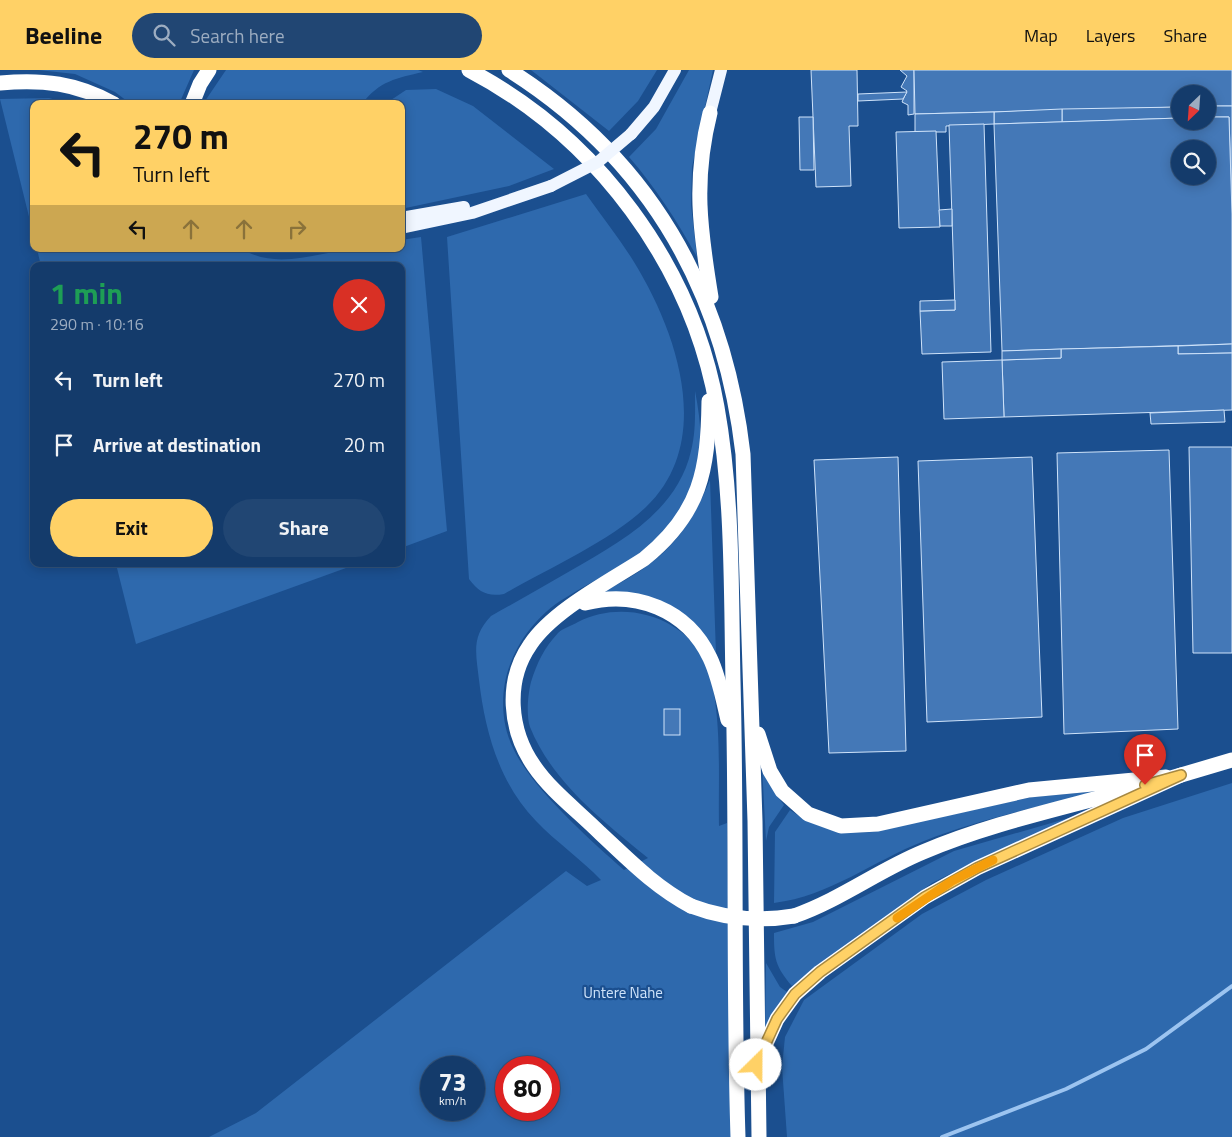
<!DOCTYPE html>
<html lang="en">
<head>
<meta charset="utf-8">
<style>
	:root { --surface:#143b6b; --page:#214673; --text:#f1f3f6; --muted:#9dadc1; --line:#33557e; --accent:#ffd166 }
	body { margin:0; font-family:"Titillium Web",sans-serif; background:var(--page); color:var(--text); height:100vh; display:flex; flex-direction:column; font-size:19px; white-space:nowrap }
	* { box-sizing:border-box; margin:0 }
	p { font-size:16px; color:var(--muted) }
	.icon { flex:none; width:28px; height:28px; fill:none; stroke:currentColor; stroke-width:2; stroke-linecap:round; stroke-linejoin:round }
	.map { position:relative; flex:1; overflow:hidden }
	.drawer { position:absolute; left:30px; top:192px; width:375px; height:305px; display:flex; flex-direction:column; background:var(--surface); border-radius:10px; box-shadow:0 2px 12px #0003,0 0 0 1px var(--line) }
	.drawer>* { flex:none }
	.top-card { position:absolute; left:30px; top:30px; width:375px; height:152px; border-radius:10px; box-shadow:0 2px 12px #0003,0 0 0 1px var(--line); background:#ffd166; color:#111; overflow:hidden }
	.needle { width:32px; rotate:205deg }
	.controls { position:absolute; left:1171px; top:15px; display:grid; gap:10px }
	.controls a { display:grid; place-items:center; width:45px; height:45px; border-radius:50%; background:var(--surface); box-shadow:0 2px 12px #0003,0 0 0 1px var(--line); font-size:25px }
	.speed { position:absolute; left:420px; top:986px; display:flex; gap:10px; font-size:25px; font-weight:700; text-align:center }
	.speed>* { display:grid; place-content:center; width:65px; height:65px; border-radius:50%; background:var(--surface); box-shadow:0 2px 12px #0003,0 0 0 1px var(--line); line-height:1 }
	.speed small { font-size:12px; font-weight:400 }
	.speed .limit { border:8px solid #d22; background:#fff; color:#111 }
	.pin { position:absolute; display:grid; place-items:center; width:42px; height:42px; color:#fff; margin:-51px -21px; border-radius:50% 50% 50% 0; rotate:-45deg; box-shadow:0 0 5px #0007 }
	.pin .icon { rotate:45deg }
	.me { position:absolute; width:55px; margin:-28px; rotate:23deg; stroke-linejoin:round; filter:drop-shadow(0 0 4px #0008) }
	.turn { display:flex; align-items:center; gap:18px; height:105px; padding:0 20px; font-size:22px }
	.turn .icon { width:65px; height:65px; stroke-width:2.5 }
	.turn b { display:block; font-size:35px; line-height:42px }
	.lanes { display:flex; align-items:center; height:48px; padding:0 20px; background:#0003; justify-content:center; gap:25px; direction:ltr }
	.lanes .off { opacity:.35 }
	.round { display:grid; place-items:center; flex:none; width:52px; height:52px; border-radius:26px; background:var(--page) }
	.summary { display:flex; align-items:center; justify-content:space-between; height:85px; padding:0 20px }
	h1 { font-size:30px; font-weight:700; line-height:38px; color:#1e9e55 }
	.action { display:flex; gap:10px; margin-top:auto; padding:10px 20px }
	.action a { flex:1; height:58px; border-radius:30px; background:var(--accent); color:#111; font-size:20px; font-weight:700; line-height:58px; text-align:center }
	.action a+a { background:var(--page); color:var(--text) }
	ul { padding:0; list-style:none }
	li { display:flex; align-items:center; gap:15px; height:65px; padding:0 20px }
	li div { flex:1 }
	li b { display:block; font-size:19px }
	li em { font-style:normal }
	header { display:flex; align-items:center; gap:30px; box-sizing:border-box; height:70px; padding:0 25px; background:var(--accent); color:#111 }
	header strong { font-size:24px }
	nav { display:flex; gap:28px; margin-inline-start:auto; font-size:18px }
	.search { width:350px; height:45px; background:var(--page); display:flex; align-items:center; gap:12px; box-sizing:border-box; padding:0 18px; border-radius:28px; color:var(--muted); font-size:19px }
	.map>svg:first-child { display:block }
	.green { fill:#2e69ad; fill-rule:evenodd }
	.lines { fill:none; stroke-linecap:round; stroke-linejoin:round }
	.stream { stroke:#9cc4f0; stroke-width:4 }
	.building { fill:#4478b7; stroke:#cfe3fa; fill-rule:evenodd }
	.primary { stroke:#f0f6ff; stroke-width:12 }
	.highway { stroke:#fff; stroke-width:15 }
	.primary-bridge { stroke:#f0f6ff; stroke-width:12 }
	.highway-bridge { stroke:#fff; stroke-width:15 }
	.route-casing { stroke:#a68842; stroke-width:12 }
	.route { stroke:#ffd166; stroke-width:9 }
	.slow { stroke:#f59e0b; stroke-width:9 }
	.labels { text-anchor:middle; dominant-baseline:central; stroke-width:4.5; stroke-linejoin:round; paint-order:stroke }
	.park-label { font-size:15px; fill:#cfe3fa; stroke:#1b4f8f }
</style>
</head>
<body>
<header>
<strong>Beeline</strong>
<div class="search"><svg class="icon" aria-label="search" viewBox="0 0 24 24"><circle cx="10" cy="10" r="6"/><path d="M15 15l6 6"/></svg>Search here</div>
<nav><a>Map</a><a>Layers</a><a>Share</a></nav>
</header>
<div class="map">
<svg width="1232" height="1067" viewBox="0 0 1232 1067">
	<rect width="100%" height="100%" fill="#1b4f8f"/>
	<g class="green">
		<path d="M 38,0 L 194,0 L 179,34 L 131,34 L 115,22 L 75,4 Z"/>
		<path d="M 226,0 L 418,0 L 423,2 C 397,8 379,11 362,34 L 203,34 Z"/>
		<path d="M 531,0 L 657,0 L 638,31 L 609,61 Z"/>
		<path d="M 689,0 L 713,0 L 692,97 L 691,135 L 697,187 C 677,151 656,118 629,87 L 656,59 Z"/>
		<path d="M 436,19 L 473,36 L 554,99 L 509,116 L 401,139 L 401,34 L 385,34 L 406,20 Z"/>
		<path d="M 49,28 L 71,34 L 34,34 L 34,167 L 0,29 Z"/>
		<path d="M 586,124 C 602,147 620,169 634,192 C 677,262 715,371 646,437 C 609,472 549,498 504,524 C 487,527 479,522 469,509 L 447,167 Z"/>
		<path d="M 421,167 L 447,461 L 401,478 L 401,196 L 41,196 L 37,179 L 242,179 C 278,201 316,182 355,179 C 370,178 386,179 401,179 L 401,170 Z"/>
		<path d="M 695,321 C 702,356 705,395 688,428 C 660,482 618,496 570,525 C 543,540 522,564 511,592 C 500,619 500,653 514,680 C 533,719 590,770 624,800 L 648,788 C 604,752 552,712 530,657 C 526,645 528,624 531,612 C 537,593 544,578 558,563 C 563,558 571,556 578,552 C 623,529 685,546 706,594 C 723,636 718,710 719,756 L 727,753 L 732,1067 L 209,1067 L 256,1043 L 566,801 L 587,816 L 601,810 C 581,789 556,772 536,751 C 499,713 485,661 479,610 C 476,583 471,567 491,546 C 518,531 544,516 570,501 C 620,472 677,442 691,381 C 696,362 695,341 695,321 ZM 431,998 L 474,998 L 474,1040 L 431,1040 ZM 506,998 L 549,998 L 549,1040 L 506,1040 Z"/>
		<path d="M 710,410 L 716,584 C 689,539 655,521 602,522 C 659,495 686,468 710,410 Z"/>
		<path d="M 116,494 L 357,494 L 136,574 Z"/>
		<path d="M 762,696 L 775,723 L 784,735 L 769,757 L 766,771 Z"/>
		<path d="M 1232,713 L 1232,1067 L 787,1067 L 782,997 L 785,967 L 804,930 L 922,844 L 986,810 L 1123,748 Z"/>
		<path d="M 1100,721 C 1041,736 981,749 924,771 C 873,791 830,826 774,833 L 775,762 L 790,740 C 818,759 839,764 873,762 L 1032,727 Z"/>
		<path d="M 1086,743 L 990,784 L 932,813 L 792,916 C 775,896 774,888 774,863 L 813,852 L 954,781 Z"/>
		<path d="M 766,893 L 780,917 L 787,922 L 772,947 L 765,964 Z"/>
	</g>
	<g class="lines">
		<path class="stream" d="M 942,1067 L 1066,1019 L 1146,979 L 1232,916"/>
	</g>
	<g class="building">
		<path d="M 811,0 L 857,0 L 858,56 L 849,56 L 851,116 L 816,117 Z"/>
		<path d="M 900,0 L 914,0 L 914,44 L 908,45 L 908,35 L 902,32 L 907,21 L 901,17 L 907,6 Z"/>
		<path d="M 914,0 L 1232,0 L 1232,36 L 1208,36 L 1208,24 L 1180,24 L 1180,37 L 915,44 Z"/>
		<path d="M 907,22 L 903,29 L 858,31 L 858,24 Z"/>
		<path d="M 1208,36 L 1232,36 L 1232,144 L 1229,47 L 1208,47 Z"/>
		<path d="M 1180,37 L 1180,48 L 1062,52 L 1062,39 Z"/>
		<path d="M 1062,39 L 1062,52 L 994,54 L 994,42 Z"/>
		<path d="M 994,42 L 994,54 L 946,56 L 946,62 L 915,62 L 915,44 Z"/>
		<path d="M 799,47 L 813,47 L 814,100 L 800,100 Z"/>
		<path d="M 1208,47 L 1229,47 L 1232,144 L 1232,274 L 1002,281 L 994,54 L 1180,48 L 1180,51 L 1208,51 ZM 1180,79 L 1208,79 L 1208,106 L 1180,106 Z"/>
		<path d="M 984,54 L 991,282 L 922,284 L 920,241 L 955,240 L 949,55 Z"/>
		<path d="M 936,61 L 940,157 L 899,158 L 896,62 Z"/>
		<path d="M 952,139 L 952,156 L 940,156 L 939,140 Z"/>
		<path d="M 955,230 L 955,240 L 920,241 L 920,231 Z"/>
		<path d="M 1232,274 L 1232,283 L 1178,284 L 1178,276 Z"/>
		<path d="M 1178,276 L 1178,284 L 1232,283 L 1232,340 L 1004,347 L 1002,290 L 1061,288 L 1061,279 Z"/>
		<path d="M 1061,279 L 1061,288 L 1002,290 L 1002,281 Z"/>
		<path d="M 1002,290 L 1004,347 L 944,349 L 942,292 Z"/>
		<path d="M 1224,340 L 1225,352 L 1151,354 L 1150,343 Z"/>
		<path d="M 1189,377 L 1232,377 L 1232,583 L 1193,583 Z"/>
		<path d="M 1169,380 L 1178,659 L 1064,664 L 1057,383 Z"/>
		<path d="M 898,387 L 906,681 L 829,683 L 814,390 Z"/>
		<path d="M 1032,387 L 1042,647 L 927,652 L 918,391 Z"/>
		<rect x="664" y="639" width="16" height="26"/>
	</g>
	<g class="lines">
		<g class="primary">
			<path d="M 710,43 L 721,0"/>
			<path d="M 631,64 L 654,37 L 675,0"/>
			<path d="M 401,148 L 464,137"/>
			<path d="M 401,158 L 472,143 L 551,116"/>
		</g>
		<g class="highway">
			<path d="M 469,0 C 597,67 692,195 717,337 C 733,426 731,520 733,611 C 737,763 733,915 738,1067"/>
			<path d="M 509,0 C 650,89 724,221 743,384 L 755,751 L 759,1067"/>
			<path d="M 0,13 C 42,9 77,13 114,34"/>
			<path d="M 192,34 L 200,14 L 209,0"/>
			<path d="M 710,43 C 693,110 700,160 711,227"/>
			<path d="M 585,533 C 635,520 687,539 710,588 C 719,607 723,629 728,650"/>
			<path d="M 758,664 L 770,701 L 782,721 L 808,744 L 841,756 L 878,754 L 1029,720 L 1166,707"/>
			<path d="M 1171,708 L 1232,690"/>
			<path d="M 691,836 C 655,817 629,790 600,763 C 578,741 551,721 534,696 C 509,660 505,611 530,575 C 552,541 610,511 644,489 C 701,443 708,400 709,331"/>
			<path d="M 794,846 C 840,830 879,800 923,782 C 991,753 1064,738 1135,718"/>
			<path d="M 759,989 L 777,949 L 795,924 L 820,902 L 925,827 L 977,798 L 1181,705"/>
		</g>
		<path class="primary-bridge" d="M 551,116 L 598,92 L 631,64"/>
		<path class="highway-bridge" d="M 691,836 C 725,849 757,852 794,846"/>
	</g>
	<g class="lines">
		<g class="route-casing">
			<path id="route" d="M 756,995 L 777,949 L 795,924 L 820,902 L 925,827 L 977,798 L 1181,705 L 1145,715"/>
		</g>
		<use href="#route" class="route"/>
		<path class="slow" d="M 897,848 L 952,811 L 993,790"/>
	</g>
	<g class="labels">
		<g class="park-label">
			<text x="623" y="922">Untere Nahe</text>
		</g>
	</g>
</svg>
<div class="controls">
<a><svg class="needle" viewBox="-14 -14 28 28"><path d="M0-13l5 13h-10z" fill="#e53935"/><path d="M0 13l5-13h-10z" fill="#9dadc1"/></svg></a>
<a><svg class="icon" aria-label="search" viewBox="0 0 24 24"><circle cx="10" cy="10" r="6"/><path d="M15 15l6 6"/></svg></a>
</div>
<div class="speed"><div>73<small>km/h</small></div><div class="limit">80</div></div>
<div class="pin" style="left:1145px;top:715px;background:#d93025"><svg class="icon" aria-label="arrive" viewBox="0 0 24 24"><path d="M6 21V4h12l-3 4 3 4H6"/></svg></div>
<svg class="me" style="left:756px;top:995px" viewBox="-20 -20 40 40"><circle r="19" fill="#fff"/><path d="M0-13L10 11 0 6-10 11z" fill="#ffd166"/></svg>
<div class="top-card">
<div class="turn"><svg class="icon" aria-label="left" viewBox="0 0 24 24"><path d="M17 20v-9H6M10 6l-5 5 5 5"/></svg><div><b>270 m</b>Turn left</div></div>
<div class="lanes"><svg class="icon" aria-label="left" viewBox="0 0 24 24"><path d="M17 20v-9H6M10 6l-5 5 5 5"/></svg><svg class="icon off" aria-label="ahead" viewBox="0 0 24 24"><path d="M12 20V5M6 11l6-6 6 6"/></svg><svg class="icon off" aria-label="ahead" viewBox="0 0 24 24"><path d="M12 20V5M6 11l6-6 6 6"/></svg><svg class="icon off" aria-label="right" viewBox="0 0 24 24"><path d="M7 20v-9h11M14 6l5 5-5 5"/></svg></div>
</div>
<section class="drawer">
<div class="summary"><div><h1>1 min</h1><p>290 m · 10:16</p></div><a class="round" style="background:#d93025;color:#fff"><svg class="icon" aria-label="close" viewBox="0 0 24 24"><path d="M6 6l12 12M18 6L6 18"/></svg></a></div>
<ul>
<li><svg class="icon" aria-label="left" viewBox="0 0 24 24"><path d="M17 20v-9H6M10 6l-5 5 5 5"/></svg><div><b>Turn left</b></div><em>270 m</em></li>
<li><svg class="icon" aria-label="arrive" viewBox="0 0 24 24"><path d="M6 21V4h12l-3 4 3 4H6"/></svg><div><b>Arrive at destination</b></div><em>20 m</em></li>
</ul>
<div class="action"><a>Exit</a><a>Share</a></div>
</section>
</div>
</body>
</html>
